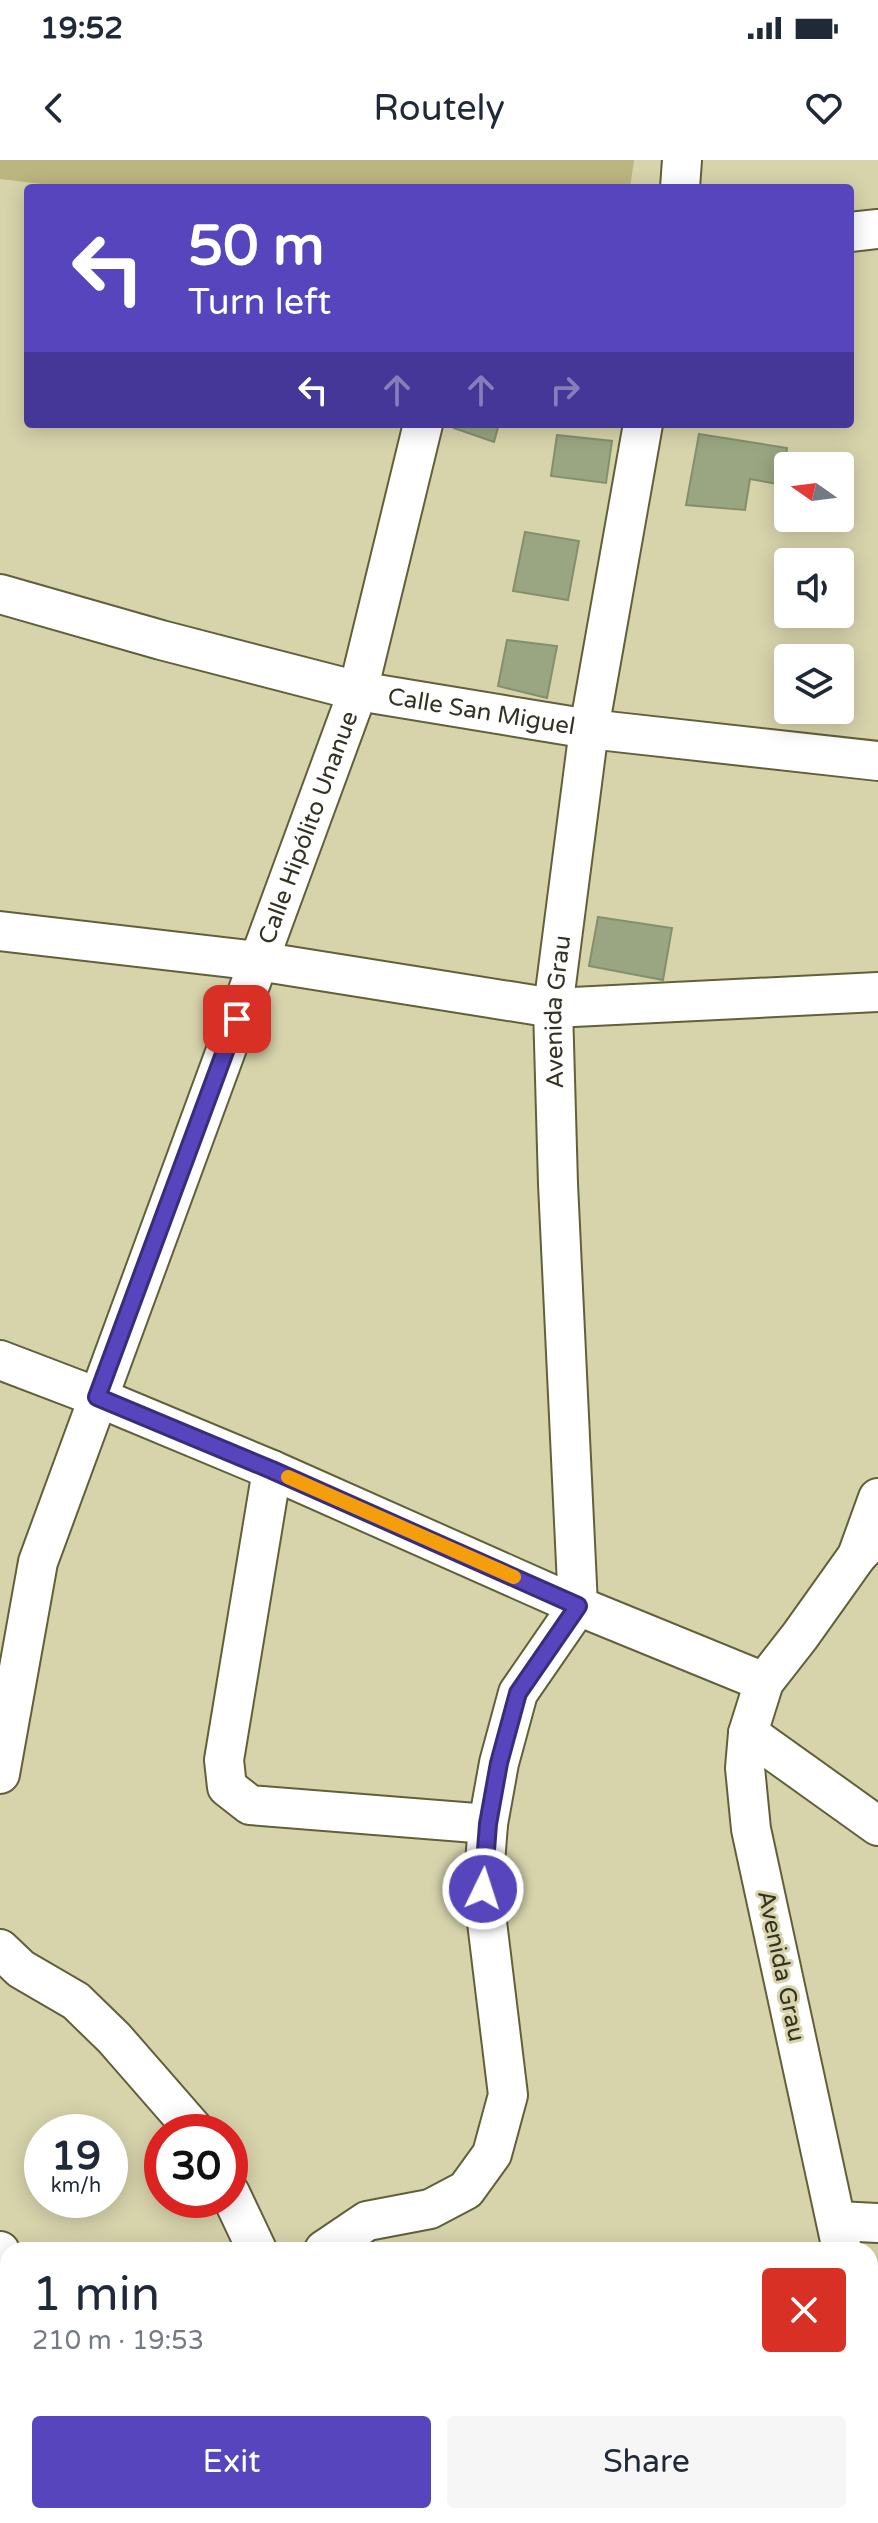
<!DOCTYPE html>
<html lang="en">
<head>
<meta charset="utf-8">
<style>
	:root { --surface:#fff; --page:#f6f6f7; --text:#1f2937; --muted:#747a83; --accent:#5745bd }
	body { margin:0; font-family:"Varela Round",sans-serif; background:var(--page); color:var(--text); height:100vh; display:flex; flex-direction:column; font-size:30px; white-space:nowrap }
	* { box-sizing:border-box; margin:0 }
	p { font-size:26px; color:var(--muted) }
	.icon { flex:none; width:44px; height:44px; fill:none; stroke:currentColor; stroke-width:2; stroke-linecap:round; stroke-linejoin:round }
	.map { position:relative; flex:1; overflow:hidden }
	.details { position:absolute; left:0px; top:2082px; width:878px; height:282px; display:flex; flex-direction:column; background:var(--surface); border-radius:24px 24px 0 0; box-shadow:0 4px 20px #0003 }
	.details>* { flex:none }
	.hud { position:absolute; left:24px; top:24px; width:830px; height:244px; border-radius:8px; box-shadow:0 4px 20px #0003; background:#5745bd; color:#fff; overflow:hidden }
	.needle { width:52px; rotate:284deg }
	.controls { position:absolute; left:774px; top:292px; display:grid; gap:16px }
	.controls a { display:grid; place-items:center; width:80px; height:80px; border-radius:8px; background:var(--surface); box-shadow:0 4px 20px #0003; font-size:40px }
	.speed { position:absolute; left:24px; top:1954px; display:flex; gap:16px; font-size:40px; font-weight:700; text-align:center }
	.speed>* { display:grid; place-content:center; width:104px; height:104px; border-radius:50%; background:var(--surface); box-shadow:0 4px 20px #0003; line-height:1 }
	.speed small { font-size:20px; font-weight:400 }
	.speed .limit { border:12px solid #d22; background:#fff; color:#111 }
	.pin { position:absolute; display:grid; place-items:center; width:68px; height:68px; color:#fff; margin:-34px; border-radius:16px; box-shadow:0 4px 12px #0006 }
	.me { position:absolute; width:88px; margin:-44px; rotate:4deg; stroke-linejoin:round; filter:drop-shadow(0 0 6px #0008) }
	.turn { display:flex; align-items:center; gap:28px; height:168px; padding:0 32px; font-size:36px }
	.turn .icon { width:104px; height:104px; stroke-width:2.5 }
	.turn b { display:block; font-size:56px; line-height:68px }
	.lanes { display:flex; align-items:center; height:76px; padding:0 32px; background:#0003; justify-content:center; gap:40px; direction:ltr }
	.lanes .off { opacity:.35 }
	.round { display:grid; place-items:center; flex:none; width:84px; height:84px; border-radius:8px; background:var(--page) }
	.head { display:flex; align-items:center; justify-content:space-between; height:136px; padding:0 32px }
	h1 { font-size:48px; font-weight:600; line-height:60px }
	.button { display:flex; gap:16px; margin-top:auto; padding:16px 32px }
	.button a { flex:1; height:92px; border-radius:8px; background:var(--accent); color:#fff; font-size:32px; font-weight:600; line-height:92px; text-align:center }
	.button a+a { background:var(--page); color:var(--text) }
	.status { display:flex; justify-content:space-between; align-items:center; height:56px; padding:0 40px; background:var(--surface); direction:ltr }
	.status svg { height:22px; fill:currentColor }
	header { display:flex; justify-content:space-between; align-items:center; height:104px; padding:0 32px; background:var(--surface); font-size:36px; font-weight:600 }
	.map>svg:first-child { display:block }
	.green { fill:#bbb67f }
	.building { fill:#99a681; stroke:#83906c; stroke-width:2 }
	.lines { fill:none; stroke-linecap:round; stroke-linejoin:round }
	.minor-casing { stroke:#625f3b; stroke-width:42 }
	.minor { stroke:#fff; stroke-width:38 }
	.route-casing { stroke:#392d7b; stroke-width:20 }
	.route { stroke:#5745bd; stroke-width:14 }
	.slow { stroke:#f59e0b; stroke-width:14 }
	.labels { text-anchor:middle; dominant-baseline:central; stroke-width:6; stroke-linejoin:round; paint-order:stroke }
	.street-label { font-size:24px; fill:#333222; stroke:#d7d4ac }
</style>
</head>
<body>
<div class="status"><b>19:52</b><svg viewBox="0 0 49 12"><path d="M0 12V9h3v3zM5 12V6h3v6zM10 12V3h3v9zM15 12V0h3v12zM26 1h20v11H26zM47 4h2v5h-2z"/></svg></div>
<header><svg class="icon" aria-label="back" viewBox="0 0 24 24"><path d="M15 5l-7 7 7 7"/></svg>Routely<svg class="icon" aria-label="heart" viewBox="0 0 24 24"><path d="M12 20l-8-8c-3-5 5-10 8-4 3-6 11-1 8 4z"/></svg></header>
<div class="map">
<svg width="878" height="2363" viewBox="0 0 878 2363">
	<rect width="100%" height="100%" fill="#d7d4ac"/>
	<path class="green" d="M 0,0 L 634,0 L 630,28 L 75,28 L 0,19 Z"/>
	<g class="building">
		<path d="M 455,264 L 499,264 L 494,282 L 454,268 Z"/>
		<path d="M 699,274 L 787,288 L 783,325 L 750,319 L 745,350 L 686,345 Z"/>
		<path d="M 557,275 L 612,281 L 606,323 L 551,316 Z"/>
		<path d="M 525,372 L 579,381 L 568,440 L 513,431 Z"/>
		<path d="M 507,480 L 557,486 L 547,538 L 498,526 Z"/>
		<path d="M 598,757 L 672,768 L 663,820 L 589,806 Z"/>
	</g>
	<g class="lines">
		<g class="minor-casing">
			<g id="minor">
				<path d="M 680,28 L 682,0"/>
				<path d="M 850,72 L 878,69"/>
				<path id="s1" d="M 0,434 L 161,480 L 358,531 L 589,569 L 878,601"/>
				<path d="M 0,771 L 258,801 L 553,848 L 878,832"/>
				<path d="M 0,1200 L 97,1237 L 272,1310 L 578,1446 L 764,1522"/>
				<path d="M 272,1310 L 224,1600 L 227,1627 L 250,1645 L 488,1664"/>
				<path d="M 857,1396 L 878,1338"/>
				<path d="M 748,1573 L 878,1666"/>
				<path id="s2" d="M 0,1614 L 38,1402 L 358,531 L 423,264"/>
				<path d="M 0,1789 L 21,1809 L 76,1841 L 114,1878 L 196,1972"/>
				<path d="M 230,2033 L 257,2090"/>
				<path d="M 837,2061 L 878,2063"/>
				<path id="s3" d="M 324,2090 L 367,2061 L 430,2049 L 466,2030 L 492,1994 L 508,1935 L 483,1729 L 488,1664 L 499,1603 L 518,1533 L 578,1446 L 558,1024 L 553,848 L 589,569 L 643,264"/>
				<path d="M 842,2090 L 751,1669 L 745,1608 L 748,1573 L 764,1522 L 800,1476 L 857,1396 L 878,1374"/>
				<path d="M 0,2091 L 8,2292"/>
				<path d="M 870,2260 L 878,2310"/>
				<path d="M 11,2356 L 11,2363"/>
				<path d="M 260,2356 L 261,2363"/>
			</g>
		</g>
		<use href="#minor" class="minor"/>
	</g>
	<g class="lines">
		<g class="route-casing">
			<path id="route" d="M 237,859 L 97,1237 L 272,1310 L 578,1446 L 518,1533 L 499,1603 L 488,1664 L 483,1729"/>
		</g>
		<use href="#route" class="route"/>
		<path class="slow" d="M 288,1317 L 514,1417"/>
	</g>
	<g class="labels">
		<g class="street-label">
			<text stroke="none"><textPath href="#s1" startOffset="496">Calle San Miguel</textPath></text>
			<text stroke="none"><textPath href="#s2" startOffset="998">Calle Hipólito Unanue</textPath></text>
			<text stroke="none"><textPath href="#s3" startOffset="1370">Avenida Grau</textPath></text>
			<text transform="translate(781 1806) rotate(78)">Avenida Grau</text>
		</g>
	</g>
</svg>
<div class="controls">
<a><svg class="needle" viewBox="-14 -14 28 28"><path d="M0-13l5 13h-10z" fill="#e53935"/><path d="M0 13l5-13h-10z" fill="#747a83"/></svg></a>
<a><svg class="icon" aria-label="sound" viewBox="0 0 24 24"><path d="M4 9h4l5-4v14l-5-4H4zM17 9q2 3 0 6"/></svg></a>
<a><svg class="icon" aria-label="layers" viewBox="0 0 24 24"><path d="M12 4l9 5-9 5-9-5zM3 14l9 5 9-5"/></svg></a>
</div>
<div class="speed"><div>19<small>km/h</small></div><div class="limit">30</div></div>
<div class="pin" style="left:237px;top:859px;background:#d93025"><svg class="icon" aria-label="arrive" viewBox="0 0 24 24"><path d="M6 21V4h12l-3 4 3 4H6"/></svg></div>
<svg class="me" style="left:483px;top:1729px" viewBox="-20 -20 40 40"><circle r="17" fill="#5745bd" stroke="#fff" stroke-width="3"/><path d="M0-11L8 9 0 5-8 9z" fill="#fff"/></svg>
<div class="hud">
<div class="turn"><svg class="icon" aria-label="left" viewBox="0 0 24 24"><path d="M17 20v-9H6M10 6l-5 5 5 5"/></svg><div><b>50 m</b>Turn left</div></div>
<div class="lanes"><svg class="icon" aria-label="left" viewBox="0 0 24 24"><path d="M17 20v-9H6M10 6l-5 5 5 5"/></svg><svg class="icon off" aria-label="ahead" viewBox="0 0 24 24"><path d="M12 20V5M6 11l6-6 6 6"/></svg><svg class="icon off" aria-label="ahead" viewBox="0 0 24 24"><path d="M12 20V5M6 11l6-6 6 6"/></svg><svg class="icon off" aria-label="right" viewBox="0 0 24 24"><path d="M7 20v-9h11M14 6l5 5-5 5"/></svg></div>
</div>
<section class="details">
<div class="head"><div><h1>1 min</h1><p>210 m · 19:53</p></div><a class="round" style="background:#d93025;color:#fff"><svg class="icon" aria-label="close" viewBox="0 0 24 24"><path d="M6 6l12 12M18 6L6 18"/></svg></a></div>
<div class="button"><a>Exit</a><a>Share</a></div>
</section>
</div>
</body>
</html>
